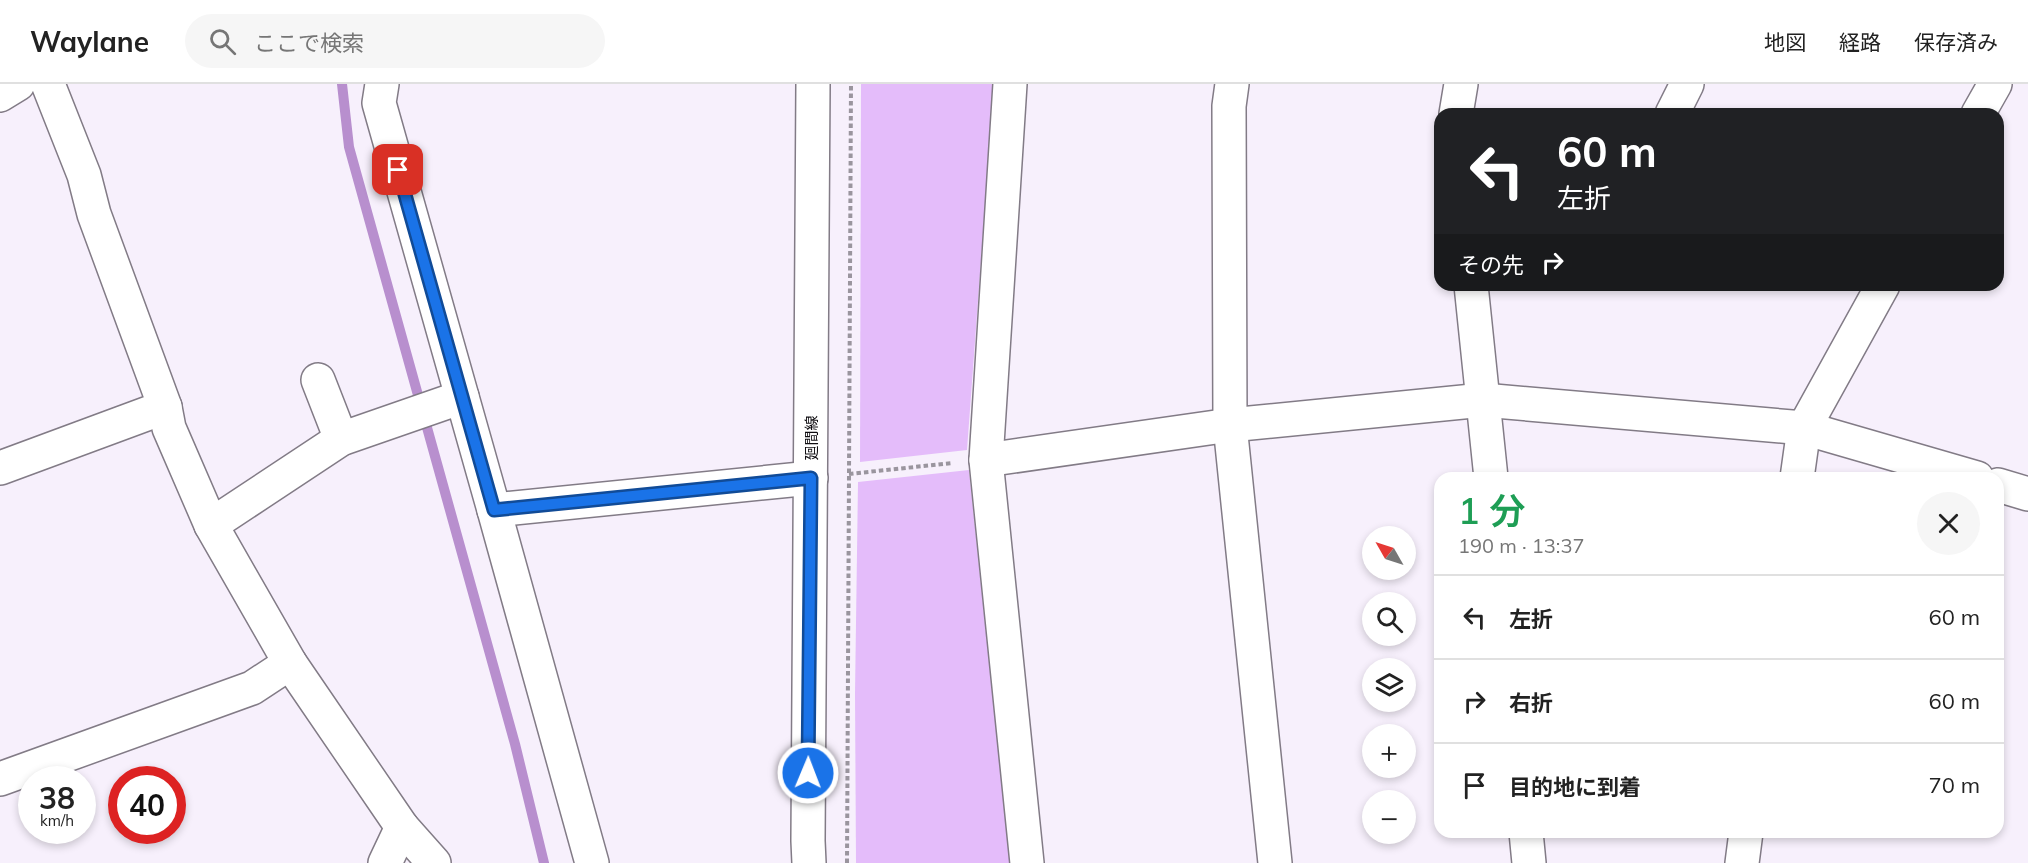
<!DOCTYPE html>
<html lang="ja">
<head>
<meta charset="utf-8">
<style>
	:root { --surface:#fff; --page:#f6f6f6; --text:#222; --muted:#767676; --line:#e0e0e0 }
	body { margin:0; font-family:Mulish,"Noto Sans JP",sans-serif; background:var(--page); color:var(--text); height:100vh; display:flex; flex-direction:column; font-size:22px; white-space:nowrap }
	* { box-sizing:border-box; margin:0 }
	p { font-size:20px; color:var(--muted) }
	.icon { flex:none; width:33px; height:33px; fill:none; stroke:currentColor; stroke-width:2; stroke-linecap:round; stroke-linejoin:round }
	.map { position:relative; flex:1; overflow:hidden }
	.details { position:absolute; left:1434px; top:388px; width:570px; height:366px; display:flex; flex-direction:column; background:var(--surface); border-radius:18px; box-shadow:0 3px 9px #0003 }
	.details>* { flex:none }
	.banner { position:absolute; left:1434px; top:24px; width:570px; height:183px; border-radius:18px; box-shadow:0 3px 9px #0003; background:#202124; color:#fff; overflow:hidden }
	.needle { width:39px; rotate:309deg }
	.controls { position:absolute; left:1362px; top:442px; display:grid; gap:12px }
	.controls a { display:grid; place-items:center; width:54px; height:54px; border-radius:50%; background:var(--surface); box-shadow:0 3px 9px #0003; font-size:30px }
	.speed { position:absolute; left:18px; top:682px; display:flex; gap:12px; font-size:30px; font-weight:700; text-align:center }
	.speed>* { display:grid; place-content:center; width:78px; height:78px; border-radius:50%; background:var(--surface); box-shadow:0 3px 9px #0003; line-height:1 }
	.speed small { font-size:15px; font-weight:400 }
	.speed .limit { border:9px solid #d22; background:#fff; color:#111 }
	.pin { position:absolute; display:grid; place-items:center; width:51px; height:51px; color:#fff; margin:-26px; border-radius:12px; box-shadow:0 3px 9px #0006 }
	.me { position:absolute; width:66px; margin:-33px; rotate:1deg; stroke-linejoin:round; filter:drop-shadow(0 0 4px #0008) }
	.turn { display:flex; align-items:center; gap:21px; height:126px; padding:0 24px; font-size:27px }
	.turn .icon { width:78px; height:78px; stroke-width:2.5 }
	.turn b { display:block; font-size:42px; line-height:51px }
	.then { display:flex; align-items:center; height:57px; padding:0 24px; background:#0003; gap:12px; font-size:22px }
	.round { display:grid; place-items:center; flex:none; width:63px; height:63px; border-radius:32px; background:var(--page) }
	.head { display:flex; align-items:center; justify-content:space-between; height:102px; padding:0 24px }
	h1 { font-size:36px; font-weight:600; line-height:45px; color:#1e9e55 }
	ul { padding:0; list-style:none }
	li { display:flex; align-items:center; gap:18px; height:84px; padding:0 24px; border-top:2px solid var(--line) }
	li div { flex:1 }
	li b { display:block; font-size:22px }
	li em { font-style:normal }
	header { display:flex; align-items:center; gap:36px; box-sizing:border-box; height:84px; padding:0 30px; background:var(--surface); border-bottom:2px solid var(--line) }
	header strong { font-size:28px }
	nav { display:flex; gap:33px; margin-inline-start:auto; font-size:21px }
	.search { width:420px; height:54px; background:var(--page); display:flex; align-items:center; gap:15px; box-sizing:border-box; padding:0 21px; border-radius:33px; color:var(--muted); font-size:22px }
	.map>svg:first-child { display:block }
	.green { fill:#e4bcfa }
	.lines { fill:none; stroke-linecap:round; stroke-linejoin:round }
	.stream { stroke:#b88fce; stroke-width:10 }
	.minor-casing { stroke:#827b86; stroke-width:36 }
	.path { stroke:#9a959e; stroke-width:4; stroke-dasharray:4.5 3; stroke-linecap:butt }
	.minor { stroke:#fff; stroke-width:33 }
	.route-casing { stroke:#114b97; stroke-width:15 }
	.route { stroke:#1a73e8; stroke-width:10 }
	.labels { text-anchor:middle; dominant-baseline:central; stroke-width:6; stroke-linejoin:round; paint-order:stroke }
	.street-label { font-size:15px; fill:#0f0d11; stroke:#fff }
</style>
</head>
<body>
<header>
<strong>Waylane</strong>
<div class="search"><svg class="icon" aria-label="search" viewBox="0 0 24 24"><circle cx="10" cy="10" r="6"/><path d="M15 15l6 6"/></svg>ここで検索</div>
<nav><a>地図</a><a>経路</a><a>保存済み</a></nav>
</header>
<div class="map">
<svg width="2028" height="779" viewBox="0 0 2028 779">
	<rect width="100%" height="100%" fill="#f7f0fc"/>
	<g class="green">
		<path d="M 861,0 L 994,0 L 967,366 L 860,378 Z"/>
		<path d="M 969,386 L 1010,779 L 856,779 L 855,610 L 858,398 Z"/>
	</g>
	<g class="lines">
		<path class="stream" d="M 342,0 L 349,63 L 515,660 L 544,779"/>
		<g class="minor-casing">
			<g id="minor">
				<path d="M 48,0 L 84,91 L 94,130 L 165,323 L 169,344 L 211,441 L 290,579 L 402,743 L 385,779"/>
				<path d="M 382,0 L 379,19 L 494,426 L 592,779"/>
				<path d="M 1010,0 L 986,376 L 1027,779"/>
				<path d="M 1232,0 L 1229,22 L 1230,341 L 1275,779"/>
				<path d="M 0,11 L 18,0"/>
				<path d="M 1456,30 L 1461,0"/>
				<path d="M 1672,30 L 1687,0"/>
				<path d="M 1978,30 L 1995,0"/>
				<path d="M 1471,201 L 1491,394"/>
				<path d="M 318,296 L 341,355"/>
				<path d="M 986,376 L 1230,341 L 1483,316 L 1804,344 L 1977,394"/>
				<path d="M 0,384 L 165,323"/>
				<path d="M 1797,394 L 1804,344 L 1883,201"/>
				<path d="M 1998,401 L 2028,410"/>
				<path d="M 494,426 L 811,394"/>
				<path d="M 211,441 L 341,355 L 462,313"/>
				<path d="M 0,695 L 252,604 L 290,579"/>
				<path d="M 402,743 L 434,779"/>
				<path d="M 1526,748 L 1529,779"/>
				<path d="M 809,779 L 808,757 L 813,0"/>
				<path d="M 1742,779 L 1746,748"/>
			</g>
		</g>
		<g class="path">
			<path d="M 849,390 L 952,379"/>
			<path d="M 847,779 L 851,0"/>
		</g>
		<use href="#minor" class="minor"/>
	</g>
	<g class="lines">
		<g class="route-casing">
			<path id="route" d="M 398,86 L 494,426 L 811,394 L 808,689"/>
		</g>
		<use href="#route" class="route"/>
	</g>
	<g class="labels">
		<g class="street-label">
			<text transform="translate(811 354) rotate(-90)">廻間線</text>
		</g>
	</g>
</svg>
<div class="controls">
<a><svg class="needle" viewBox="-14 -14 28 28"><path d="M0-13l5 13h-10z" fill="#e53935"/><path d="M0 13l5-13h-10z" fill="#767676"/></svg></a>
<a><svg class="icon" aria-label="search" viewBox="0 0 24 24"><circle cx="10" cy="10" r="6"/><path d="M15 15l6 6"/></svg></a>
<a><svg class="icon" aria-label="layers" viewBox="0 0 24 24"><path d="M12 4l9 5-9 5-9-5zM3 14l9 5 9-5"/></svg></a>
<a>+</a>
<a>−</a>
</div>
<div class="speed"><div>38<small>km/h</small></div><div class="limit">40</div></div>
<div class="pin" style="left:398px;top:86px;background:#d93025"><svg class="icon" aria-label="arrive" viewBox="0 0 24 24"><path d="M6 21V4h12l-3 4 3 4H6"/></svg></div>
<svg class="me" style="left:808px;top:689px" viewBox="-20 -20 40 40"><circle r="17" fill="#1a73e8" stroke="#fff" stroke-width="3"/><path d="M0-11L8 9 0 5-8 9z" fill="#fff"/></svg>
<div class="banner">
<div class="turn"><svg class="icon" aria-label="left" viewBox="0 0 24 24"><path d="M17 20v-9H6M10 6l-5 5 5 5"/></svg><div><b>60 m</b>左折</div></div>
<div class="then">その先<svg class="icon" aria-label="right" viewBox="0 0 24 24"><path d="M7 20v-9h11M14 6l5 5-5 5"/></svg></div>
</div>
<section class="details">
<div class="head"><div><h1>1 分</h1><p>190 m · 13:37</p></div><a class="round"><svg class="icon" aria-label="close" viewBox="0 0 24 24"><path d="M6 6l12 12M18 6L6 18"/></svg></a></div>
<ul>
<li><svg class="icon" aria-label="left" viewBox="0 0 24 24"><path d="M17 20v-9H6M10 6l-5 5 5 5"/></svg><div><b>左折</b></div><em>60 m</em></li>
<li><svg class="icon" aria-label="right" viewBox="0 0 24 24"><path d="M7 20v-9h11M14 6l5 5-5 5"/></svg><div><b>右折</b></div><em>60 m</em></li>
<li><svg class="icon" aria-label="arrive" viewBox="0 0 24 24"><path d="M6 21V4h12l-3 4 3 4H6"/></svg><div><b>目的地に到着</b></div><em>70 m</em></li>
</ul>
</section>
</div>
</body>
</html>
